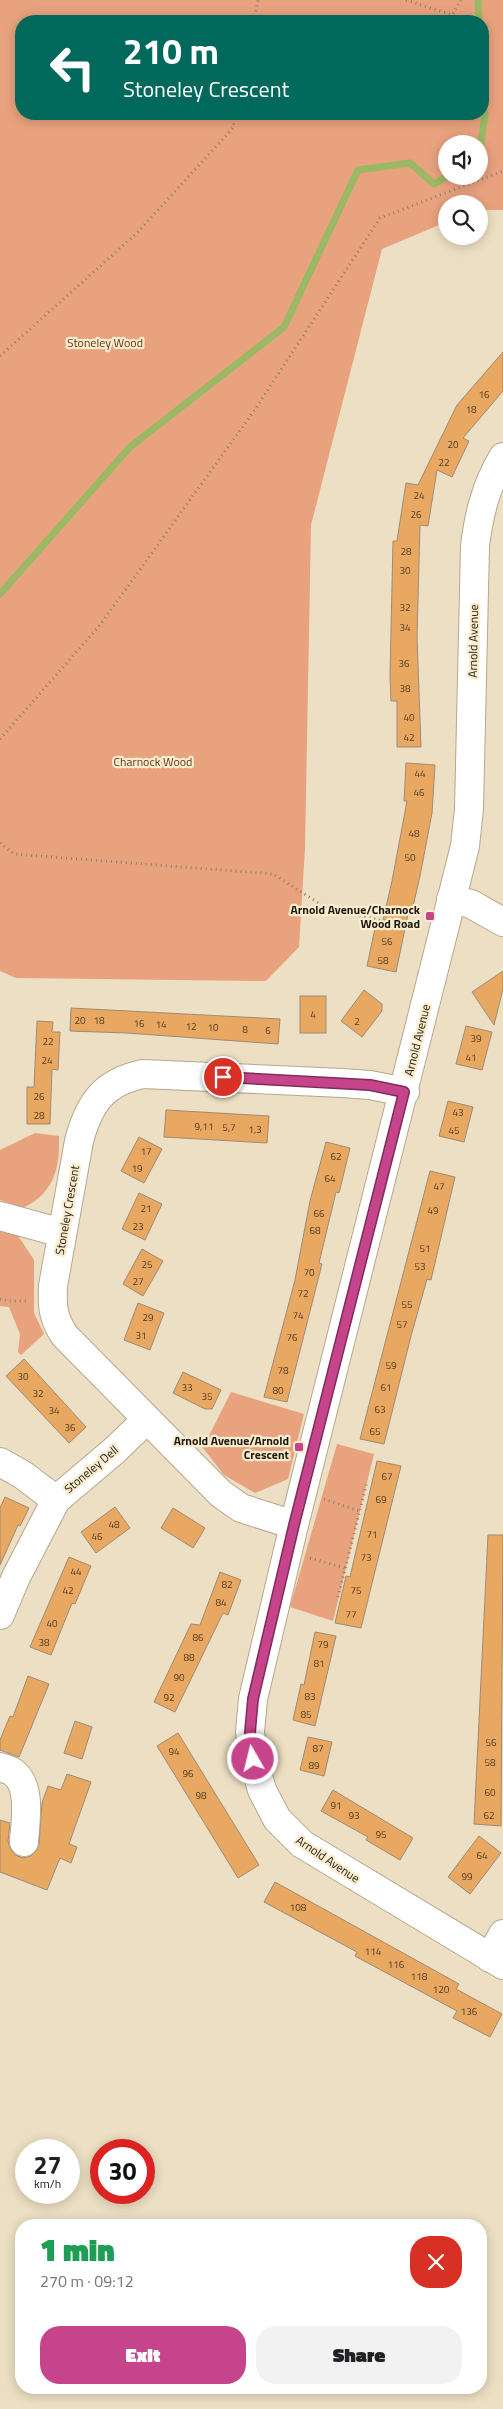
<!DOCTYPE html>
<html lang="en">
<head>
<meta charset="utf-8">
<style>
	:root { --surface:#fff; --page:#f2f2f2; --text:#202124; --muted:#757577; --accent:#c6448b }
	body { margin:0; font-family:"Titillium Web",sans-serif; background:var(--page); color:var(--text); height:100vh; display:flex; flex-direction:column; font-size:19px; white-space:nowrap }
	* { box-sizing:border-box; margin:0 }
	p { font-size:16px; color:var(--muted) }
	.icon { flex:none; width:28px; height:28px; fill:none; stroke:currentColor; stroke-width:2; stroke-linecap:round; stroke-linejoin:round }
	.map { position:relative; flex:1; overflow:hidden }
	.panel { position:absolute; left:15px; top:2219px; width:472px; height:175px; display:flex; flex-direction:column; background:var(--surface); border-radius:20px; box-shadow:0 2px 12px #0003 }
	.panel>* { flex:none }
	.banner { position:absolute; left:15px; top:15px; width:474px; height:105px; border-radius:20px; box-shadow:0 2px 12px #0003; background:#00695c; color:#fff; overflow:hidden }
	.buttons { position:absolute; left:438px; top:135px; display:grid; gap:10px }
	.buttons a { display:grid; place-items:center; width:50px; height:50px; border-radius:50%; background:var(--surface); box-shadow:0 2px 12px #0003; font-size:25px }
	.speed { position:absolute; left:15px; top:2139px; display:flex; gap:10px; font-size:25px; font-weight:700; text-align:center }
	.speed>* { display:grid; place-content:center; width:65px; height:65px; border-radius:50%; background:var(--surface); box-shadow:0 2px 12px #0003; line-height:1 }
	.speed small { font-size:12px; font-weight:400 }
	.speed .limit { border:8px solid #d22; background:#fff; color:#111 }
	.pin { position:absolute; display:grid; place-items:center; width:42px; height:42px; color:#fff; margin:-21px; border:2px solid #fff; border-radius:50%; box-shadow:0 1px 5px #0007 }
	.me { position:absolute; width:55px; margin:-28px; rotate:352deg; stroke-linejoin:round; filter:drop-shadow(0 0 4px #0008) }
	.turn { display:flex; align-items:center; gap:18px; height:105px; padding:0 25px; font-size:22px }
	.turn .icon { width:65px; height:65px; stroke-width:2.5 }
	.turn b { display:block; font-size:35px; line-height:42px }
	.round { display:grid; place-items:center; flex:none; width:52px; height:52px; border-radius:20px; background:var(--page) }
	.head { display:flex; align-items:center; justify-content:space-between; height:85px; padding:0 25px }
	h1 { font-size:30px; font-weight:800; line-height:38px; color:#1e9e55 }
	.action { display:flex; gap:10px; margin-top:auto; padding:10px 25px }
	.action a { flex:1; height:58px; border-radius:20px; background:var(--accent); color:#fff; font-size:20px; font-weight:800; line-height:58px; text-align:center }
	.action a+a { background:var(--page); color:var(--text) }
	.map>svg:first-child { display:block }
	.green { fill:#e9a27e; fill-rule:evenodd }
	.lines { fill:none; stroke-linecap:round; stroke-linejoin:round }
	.stream { stroke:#9bb864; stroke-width:7 }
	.building { fill:#e8a861; stroke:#a08a75 }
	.minor-casing { stroke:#b5a88d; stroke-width:30 }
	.path { stroke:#8a816e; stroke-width:3; stroke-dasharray:1 4; stroke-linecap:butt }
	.minor { stroke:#fff; stroke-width:28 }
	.route-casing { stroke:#812c5a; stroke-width:12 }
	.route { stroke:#c6448b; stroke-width:9 }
	.poi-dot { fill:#c6448b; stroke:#f9eccf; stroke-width:2 }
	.labels { text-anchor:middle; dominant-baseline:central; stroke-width:4.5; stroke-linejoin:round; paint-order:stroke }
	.number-label { font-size:10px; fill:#503c23 }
	.park-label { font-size:12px; fill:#693415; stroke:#f9eccf }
	.street-label { font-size:12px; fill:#1d180e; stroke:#f9eccf }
	.poi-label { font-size:12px; font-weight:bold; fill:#1d180e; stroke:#f9eccf; text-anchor:end }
</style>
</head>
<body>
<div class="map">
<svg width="503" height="2409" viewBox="0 0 503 2409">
	<rect width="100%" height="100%" fill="#ecdfc3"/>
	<g class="green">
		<path d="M 0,0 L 503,0 L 503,210 L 479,210 L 479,204 L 446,204 L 446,222 L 382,249 L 311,525 L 305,848 L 299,947 L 266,981 L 16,978 L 0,971 ZM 21,21 L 482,21 L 482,114 L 21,114 ZM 446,144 L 479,144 L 479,176 L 446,176 Z"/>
		<path d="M 35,1133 L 59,1136 C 60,1168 54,1193 23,1208 L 0,1200 L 0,1150 Z"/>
		<path d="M 0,1226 L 15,1231 L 34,1260 L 34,1313 L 44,1334 L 21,1355 L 18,1352 L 20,1334 L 9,1307 L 0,1306 Z"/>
		<path d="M 231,1392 L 304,1414 L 288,1479 L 255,1493 L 224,1475 L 203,1448 Z"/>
		<path d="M 337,1444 L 374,1454 L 333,1621 L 290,1607 Z"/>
	</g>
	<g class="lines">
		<g class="stream">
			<path d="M 478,0 L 479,21"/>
			<path d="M 479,159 L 485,113 L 482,109"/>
			<path d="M 0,594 L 130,447 L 284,327 L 358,170 L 410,163 L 434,184 L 448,176"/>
		</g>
	</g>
	<g class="building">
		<path d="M 503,352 L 503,391 L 463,438 L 469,441 L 452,477 L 437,470 L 428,526 L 420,525 L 417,637 L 421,747 L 397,747 L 397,701 L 391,701 L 390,676 L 393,541 L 397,541 L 406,483 L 418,485 L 457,405 Z"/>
		<path d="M 406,763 L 435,765 L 432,813 L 420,876 L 411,915 L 408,914 L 396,972 L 367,966 L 375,928 L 381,929 L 392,881 L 407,801 L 404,801 Z"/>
		<path d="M 503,971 L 503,989 L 494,1025 L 472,992 Z"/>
		<path d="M 364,990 L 382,1004 L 382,1011 L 362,1037 L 341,1021 Z"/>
		<rect x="300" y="996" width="26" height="37"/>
		<path d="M 71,1008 L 280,1019 L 278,1044 L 127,1033 L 70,1031 Z"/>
		<path d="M 37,1021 L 53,1022 L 52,1032 L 60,1032 L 58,1070 L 52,1069 L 50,1124 L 27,1124 L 27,1087 L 34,1087 Z"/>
		<path d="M 466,1026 L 492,1032 L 482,1070 L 456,1064 Z"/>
		<path d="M 448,1101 L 473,1107 L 464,1142 L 439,1136 Z"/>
		<path d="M 166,1110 L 269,1116 L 267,1143 L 164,1137 Z"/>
		<path d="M 139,1137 L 162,1149 L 144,1183 L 121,1171 Z"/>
		<path d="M 326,1142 L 350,1148 L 339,1193 L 336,1192 L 319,1263 L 322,1264 L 287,1402 L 264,1397 L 295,1280 L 310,1201 Z"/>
		<path d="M 430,1171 L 455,1177 L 431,1280 L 427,1279 L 411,1336 L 384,1444 L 360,1439 Z"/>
		<path d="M 139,1193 L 162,1204 L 145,1240 L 122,1229 Z"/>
		<path d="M 142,1249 L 163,1261 L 143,1296 L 123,1284 Z"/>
		<path d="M 138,1303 L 164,1313 L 150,1350 L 124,1340 Z"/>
		<path d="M 24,1359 L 86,1427 L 69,1443 L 6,1376 Z"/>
		<path d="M 183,1372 L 221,1390 L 212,1409 L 205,1409 L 173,1393 Z"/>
		<path d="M 377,1461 L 401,1466 L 361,1628 L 335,1623 L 346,1576 L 350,1577 Z"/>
		<path d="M 5,1497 L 29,1508 L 20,1526 L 18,1525 L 0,1565 L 0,1508 Z"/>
		<path d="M 115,1507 L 130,1528 L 96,1553 L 81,1532 Z"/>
		<path d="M 173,1508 L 205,1528 L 193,1548 L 161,1528 Z"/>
		<path d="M 488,1535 L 503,1535 L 501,1826 L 474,1824 Z"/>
		<path d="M 69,1557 L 91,1566 L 75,1604 L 72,1603 L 51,1655 L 30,1647 Z"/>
		<path d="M 220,1572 L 241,1580 L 228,1615 L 223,1613 L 175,1712 L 154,1702 L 191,1624 L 200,1625 Z"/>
		<path d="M 315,1632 L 336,1636 L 315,1726 L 293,1720 L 301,1684 L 304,1685 Z"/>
		<path d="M 28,1676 L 49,1684 L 19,1757 L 0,1750 L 0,1740 L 10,1716 L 13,1717 Z"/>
		<path d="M 75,1721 L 92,1727 L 82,1759 L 64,1753 Z"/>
		<path d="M 178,1733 L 259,1865 L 238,1878 L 157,1746 Z"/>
		<path d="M 308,1737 L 332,1742 L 324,1776 L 300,1770 Z"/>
		<path d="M 67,1774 L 91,1782 L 69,1844 L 77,1847 L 71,1863 L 60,1858 L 47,1890 L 0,1872 L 0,1820 L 10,1823 L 8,1841 L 10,1848 L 15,1855 L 23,1858 L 31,1856 L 37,1850 L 39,1844 L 42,1803 L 48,1786 L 61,1790 Z"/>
		<path d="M 333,1790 L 413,1838 L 400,1860 L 366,1840 L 368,1837 L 321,1811 Z"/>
		<path d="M 479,1836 L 501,1853 L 470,1894 L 448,1877 Z"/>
		<path d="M 275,1882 L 459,1984 L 456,1989 L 502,2014 L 490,2037 L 453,2018 L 457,2011 L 355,1956 L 357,1952 L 264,1902 Z"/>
	</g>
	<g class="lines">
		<g class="minor-casing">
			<g id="minor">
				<path d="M 503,457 C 486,486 479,513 475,546 L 469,809 L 465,846 L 294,1525 L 253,1699 L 250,1732 L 253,1759 L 262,1790 L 277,1819 L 302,1844 L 503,1965"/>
				<path d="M 451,899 L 471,904 L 503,922"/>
				<path d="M 0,1216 L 62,1233"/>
				<path d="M 0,1462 L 23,1475 L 56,1500"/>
				<path d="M 294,1525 L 241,1508 L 221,1494 L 65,1336 C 53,1319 52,1306 53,1286 L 79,1141 C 89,1103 104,1082 143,1074 L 342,1083 L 370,1085 L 405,1092"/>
				<path d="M 0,1615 L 16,1577 L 56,1500 L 115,1450 L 146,1420"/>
				<path d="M 0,1767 C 5,1769 11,1770 14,1773 C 32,1787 25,1823 24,1842"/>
				<path d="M 490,1958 L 503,1934"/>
			</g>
		</g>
		<g class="path">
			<path d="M 406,0 L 452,15 L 461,0"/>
			<path d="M 254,21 L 258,0"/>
			<path d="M 0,356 L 137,233 L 233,128 L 235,114"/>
			<path d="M 0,739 L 100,625 L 254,411 L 380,218 L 503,171"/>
			<path d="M 0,843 L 14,854 L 273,874 L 328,909 L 421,929"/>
			<path d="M 0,1299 L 8,1301 L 29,1301"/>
			<path d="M 324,1499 L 359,1511"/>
			<path d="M 310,1558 L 345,1568"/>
			<path d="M 338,1597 L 367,1482"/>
		</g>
		<use href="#minor" class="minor"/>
	</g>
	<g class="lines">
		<g class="route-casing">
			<path id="route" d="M 223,1077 L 370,1085 L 404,1092 L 294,1525 L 253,1699 L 250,1732 L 253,1759"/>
		</g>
		<use href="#route" class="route"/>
	</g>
	<g class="poi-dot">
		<rect x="425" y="911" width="10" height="10" rx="2.5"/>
		<rect x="294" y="1442" width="10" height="10" rx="2.5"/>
	</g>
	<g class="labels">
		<g class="number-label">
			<text x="484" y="394">16</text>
			<text x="471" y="409">18</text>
			<text x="453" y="444">20</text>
			<text x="444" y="462">22</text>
			<text x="419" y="495">24</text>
			<text x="416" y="514">26</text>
			<text x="406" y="551">28</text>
			<text x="405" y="570">30</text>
			<text x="405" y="607">32</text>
			<text x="405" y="627">34</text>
			<text x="404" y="663">36</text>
			<text x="405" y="688">38</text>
			<text x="409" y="717">40</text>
			<text x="409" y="737">42</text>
			<text x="420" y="773">44</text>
			<text x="419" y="792">46</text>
			<text x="414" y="833">48</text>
			<text x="410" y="857">50</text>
			<text x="387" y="941">56</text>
			<text x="383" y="960">58</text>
			<text x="313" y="1014">4</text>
			<text x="80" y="1020">20</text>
			<text x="99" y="1020">18</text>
			<text x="357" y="1021">2</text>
			<text x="139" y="1023">16</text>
			<text x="161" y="1024">14</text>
			<text x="191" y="1026">12</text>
			<text x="213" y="1027">10</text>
			<text x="245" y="1029">8</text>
			<text x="268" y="1030">6</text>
			<text x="476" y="1038">39</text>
			<text x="48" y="1041">22</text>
			<text x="471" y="1057">41</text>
			<text x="47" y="1060">24</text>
			<text x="39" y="1096">26</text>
			<text x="458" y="1112">43</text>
			<text x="39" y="1115">28</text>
			<text x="204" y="1126">9,11</text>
			<text x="229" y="1127">5,7</text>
			<text x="255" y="1129">1,3</text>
			<text x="454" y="1130">45</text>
			<text x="146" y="1151">17</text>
			<text x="336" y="1156">62</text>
			<text x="137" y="1168">19</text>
			<text x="330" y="1178">64</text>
			<text x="439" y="1186">47</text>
			<text x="146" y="1208">21</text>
			<text x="433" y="1210">49</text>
			<text x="319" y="1213">66</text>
			<text x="138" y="1226">23</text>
			<text x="315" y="1230">68</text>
			<text x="425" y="1248">51</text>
			<text x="147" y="1264">25</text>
			<text x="420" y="1266">53</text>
			<text x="309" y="1272">70</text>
			<text x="138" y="1281">27</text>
			<text x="303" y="1293">72</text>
			<text x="407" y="1304">55</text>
			<text x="298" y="1315">74</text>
			<text x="148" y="1317">29</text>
			<text x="402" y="1324">57</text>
			<text x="141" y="1335">31</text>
			<text x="292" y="1337">76</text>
			<text x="391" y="1365">59</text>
			<text x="283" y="1370">78</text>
			<text x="23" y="1376">30</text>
			<text x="187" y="1387">33</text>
			<text x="386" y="1387">61</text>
			<text x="278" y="1390">80</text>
			<text x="38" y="1393">32</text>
			<text x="207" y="1396">35</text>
			<text x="380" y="1409">63</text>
			<text x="54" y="1410">34</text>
			<text x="70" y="1427">36</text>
			<text x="375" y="1431">65</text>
			<text x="387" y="1476">67</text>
			<text x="381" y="1499">69</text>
			<text x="114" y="1524">48</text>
			<text x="372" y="1534">71</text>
			<text x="97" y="1536">46</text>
			<text x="366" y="1557">73</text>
			<text x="76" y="1571">44</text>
			<text x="227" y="1584">82</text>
			<text x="68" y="1590">42</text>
			<text x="356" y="1590">75</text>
			<text x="221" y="1602">84</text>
			<text x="351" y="1614">77</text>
			<text x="52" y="1623">40</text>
			<text x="198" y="1637">86</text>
			<text x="44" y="1642">38</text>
			<text x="323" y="1644">79</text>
			<text x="189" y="1657">88</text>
			<text x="319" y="1663">81</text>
			<text x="179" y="1677">90</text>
			<text x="310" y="1696">83</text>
			<text x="169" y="1697">92</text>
			<text x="306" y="1714">85</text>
			<text x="491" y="1742">56</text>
			<text x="318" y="1748">87</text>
			<text x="174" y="1751">94</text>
			<text x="490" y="1762">58</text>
			<text x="314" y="1765">89</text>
			<text x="188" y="1773">96</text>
			<text x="490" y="1792">60</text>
			<text x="201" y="1795">98</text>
			<text x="336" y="1805">91</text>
			<text x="354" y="1815">93</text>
			<text x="489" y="1815">62</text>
			<text x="381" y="1834">95</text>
			<text x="482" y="1855">64</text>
			<text x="467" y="1876">99</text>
			<text x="298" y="1907">108</text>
			<text x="373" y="1951">114</text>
			<text x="396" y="1964">116</text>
			<text x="419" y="1976">118</text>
			<text x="441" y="1989">120</text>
			<text x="469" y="2011">136</text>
		</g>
		<g class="park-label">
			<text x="105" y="342">Stoneley Wood</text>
			<text x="153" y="761">Charnock Wood</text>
		</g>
		<g class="street-label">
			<text transform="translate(473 641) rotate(-89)">Arnold Avenue</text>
			<text transform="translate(417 1040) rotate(-76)">Arnold Avenue</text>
			<text transform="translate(67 1210) rotate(-80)">Stoneley Crescent</text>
			<text transform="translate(91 1469) rotate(-40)">Stoneley Dell</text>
			<text transform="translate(328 1859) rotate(34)">Arnold Avenue</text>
		</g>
		<g class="poi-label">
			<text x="420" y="909">Arnold Avenue/Charnock<tspan x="420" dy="14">Wood Road</tspan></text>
			<text x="289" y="1440">Arnold Avenue/Arnold<tspan x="289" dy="14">Crescent</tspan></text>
		</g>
	</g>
</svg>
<div class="buttons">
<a><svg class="icon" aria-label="sound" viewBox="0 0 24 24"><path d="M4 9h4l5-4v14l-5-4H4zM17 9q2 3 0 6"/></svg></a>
<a><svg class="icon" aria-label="search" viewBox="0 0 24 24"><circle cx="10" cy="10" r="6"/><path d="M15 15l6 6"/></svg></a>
</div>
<div class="speed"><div>27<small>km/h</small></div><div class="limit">30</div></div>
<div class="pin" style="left:223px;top:1077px;background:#d93025"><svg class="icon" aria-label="arrive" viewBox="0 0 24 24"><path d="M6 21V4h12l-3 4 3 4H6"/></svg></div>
<svg class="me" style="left:253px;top:1759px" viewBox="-20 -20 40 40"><circle r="17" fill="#c6448b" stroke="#fff" stroke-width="3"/><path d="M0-11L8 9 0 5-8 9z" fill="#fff"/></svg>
<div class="banner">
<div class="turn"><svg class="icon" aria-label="left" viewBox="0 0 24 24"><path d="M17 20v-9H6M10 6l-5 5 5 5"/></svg><div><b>210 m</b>Stoneley Crescent</div></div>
</div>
<section class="panel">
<div class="head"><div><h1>1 min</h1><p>270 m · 09:12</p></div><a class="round" style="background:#d93025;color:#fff"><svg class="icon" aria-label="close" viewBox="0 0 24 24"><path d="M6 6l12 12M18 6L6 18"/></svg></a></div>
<div class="action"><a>Exit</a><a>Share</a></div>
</section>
</div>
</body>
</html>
